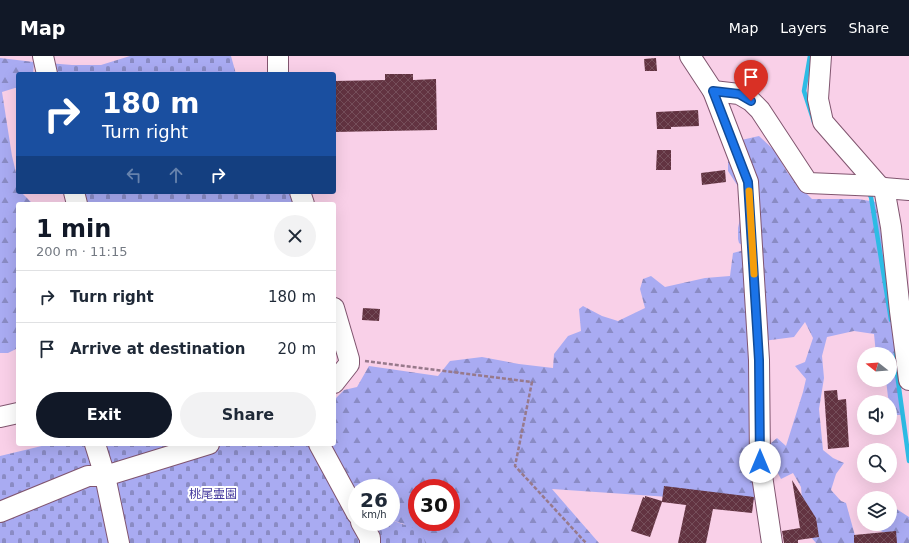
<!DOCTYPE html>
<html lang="en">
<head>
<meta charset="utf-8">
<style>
	:root { --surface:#fff; --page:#f2f2f3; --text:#1f2937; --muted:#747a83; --line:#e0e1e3; --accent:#111827 }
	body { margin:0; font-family:"DejaVu Sans","Noto Sans JP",sans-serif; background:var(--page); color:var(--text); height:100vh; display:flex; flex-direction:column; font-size:15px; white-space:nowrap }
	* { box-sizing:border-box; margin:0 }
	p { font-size:13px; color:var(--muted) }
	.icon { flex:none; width:22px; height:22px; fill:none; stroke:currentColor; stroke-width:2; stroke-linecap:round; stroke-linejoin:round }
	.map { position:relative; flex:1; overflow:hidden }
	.drawer { position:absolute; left:16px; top:146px; width:320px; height:244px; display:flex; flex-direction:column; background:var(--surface); border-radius:4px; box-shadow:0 4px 16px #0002 }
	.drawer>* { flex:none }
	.hud { position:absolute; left:16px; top:16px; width:320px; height:122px; border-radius:4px; box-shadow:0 4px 16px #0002; background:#1a4fa0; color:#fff; overflow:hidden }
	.needle { width:26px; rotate:287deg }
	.fabs { position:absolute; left:857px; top:291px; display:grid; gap:8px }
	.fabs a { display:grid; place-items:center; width:40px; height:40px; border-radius:50%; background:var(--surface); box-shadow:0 4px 16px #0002; font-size:20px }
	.speed { position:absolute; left:348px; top:423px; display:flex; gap:8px; font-size:20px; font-weight:700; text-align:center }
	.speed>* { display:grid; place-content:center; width:52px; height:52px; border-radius:50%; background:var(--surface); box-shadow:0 4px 16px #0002; line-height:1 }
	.speed small { font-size:10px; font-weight:400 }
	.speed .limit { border:6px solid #d22; background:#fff; color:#111 }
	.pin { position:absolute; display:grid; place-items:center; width:34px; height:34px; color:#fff; margin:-41px -17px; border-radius:50% 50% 50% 0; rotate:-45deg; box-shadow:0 0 4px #0007 }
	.pin .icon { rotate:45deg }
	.me { position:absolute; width:44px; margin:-22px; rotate:0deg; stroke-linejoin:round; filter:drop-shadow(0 0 3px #0008) }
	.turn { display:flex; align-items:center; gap:14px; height:84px; padding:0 20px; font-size:18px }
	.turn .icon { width:52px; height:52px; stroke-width:2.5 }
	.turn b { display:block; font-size:28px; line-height:34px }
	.lanes { display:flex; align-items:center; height:38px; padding:0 20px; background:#0003; justify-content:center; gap:20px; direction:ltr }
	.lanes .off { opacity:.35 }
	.round { display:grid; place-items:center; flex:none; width:42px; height:42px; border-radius:21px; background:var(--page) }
	.overview { display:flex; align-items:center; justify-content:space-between; height:68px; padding:0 20px }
	h1 { font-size:24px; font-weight:700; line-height:30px; color:var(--accent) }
	.primary-button { display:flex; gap:8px; margin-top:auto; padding:8px 20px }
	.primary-button a { flex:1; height:46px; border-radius:24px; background:var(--accent); color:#fff; font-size:16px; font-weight:700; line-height:46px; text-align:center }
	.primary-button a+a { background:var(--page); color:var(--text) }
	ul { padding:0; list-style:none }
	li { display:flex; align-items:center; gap:12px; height:52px; padding:0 20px; border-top:1px solid var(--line) }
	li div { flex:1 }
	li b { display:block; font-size:15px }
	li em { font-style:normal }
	header { display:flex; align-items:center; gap:24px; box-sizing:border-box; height:56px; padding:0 20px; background:var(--accent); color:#fff }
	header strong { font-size:19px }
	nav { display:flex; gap:22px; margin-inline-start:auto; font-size:14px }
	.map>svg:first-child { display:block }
	.forest { fill:url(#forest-firs); fill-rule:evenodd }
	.cemetery { fill:url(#cemetery-stones) }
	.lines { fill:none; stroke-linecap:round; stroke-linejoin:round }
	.stream { stroke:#2dbce5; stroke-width:4.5 }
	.building { fill:url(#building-cross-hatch) }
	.minor-casing { stroke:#80556f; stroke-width:22 }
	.path { stroke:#97798b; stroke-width:2.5; stroke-dasharray:4 2; stroke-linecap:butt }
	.minor { stroke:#fff; stroke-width:20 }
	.route-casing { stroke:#114b97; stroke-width:10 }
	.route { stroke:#1a73e8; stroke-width:7 }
	.slow { stroke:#f59e0b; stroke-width:7 }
	.labels { text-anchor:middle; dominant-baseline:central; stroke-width:4; stroke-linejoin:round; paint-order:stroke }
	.park-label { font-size:12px; fill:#44399e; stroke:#fff }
</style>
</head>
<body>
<header>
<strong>Map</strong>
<nav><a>Map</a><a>Layers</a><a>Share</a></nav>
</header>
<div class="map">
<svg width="909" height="487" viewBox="0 0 909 487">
	<defs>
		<pattern id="forest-firs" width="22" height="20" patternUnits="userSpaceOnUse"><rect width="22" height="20" fill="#a9abf2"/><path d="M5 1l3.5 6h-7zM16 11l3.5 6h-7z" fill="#8a8bc4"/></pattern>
		<pattern id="cemetery-stones" width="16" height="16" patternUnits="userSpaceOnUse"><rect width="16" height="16" fill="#a9abf2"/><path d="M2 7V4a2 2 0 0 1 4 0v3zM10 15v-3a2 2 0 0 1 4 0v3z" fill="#8a8bc4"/></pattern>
		<pattern id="building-cross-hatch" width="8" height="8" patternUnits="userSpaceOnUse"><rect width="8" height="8" fill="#623341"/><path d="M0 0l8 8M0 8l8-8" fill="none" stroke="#754e5a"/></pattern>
	</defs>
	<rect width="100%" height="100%" fill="#f9d0e8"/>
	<g class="forest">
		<path d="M 0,2 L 34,6 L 33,18 L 18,18 L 18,31 L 2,36 L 12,100 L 18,125 L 18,136 L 21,136 L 32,147 L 36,148 L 18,148 L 18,292 L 8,297 L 0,297 Z"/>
		<path d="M 759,80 L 776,96 L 787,116 L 797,128 L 812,143 L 858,143 L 876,146 L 898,283 L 901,359 L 894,359 L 888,341 L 886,324 L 890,324 L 890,298 L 876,298 L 874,278 L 854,275 L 827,281 L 822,300 L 824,322 L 819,353 L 823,394 L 833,402 L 844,407 L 836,418 L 831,434 L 841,445 L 846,447 L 857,487 L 816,487 L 810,480 L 802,443 L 801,431 L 793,417 L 781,423 L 771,404 L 771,387 L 777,382 L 786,390 L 803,336 L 806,323 L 795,310 L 805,306 L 813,282 L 805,266 L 794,281 L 763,285 L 757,444 L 669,441 L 552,433 L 599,487 L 415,487 L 404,468 L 391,464 L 391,432 L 357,432 L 357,445 L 325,388 L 334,388 L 334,344 L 344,334 L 357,331 L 369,310 L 438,320 L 450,305 L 482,301 L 519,308 L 553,312 L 554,298 L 568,280 L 581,275 L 579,253 L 583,250 L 602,260 L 618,265 L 645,252 L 640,233 L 643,223 L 651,220 L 665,231 L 705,222 L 730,220 L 733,197 L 748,193 L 739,187 L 738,183 L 738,172 L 743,149 L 741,135 L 728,115 L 728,105 L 737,85 ZM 417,432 L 451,432 L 451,466 L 417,466 Z"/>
		<path d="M 895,452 L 909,461 L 909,487 L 889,487 L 888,478 L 878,474 L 880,468 L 890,468 L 890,455 Z"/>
	</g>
	<g class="cemetery">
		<path d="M 130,0 L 231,0 L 236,18 L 40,18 L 36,6 L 72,9 L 101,9 Z"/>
		<path d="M 78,136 L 293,136 L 297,148 L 82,148 Z"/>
		<path d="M 50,388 L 325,388 L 357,466 L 391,466 L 391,464 L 422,475 L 425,487 L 0,487 L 0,400 Z"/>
	</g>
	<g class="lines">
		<g class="stream">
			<path d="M 810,0 L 804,35 L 814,66"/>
			<path d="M 868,136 L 871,141 L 891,264"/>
			<path d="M 896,297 L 896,310 L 909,405"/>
		</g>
	</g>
	<g class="building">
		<path d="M 656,2 L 657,15 L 645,15 L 644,3 Z"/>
		<path d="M 385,18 L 413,18 L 413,24 L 436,23 L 437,74 L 334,76 L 334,25 L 385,24 Z"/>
		<path d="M 698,54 L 699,70 L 671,71 L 671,73 L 657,73 L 656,56 Z"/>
		<path d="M 657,94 L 671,94 L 671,114 L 656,114 Z"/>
		<path d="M 725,114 L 726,126 L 702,129 L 701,117 Z"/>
		<path d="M 363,252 L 380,253 L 379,265 L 362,264 Z"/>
		<path d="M 837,334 L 838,344 L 846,343 L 849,391 L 828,393 L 824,335 Z"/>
		<path d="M 792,424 L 816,462 L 819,481 L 798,484 L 798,487 L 784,487 L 782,475 L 800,472 Z"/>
		<path d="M 664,430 L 754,441 L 752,457 L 713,453 L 706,487 L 678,487 L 686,449 L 662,446 L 650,481 L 631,475 L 643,441 L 645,442 L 645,440 L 662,445 Z"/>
		<path d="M 896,475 L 897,487 L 854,487 L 854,479 Z"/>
	</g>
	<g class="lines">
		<g class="minor-casing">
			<g id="minor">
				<path d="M 43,0 L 47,18"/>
				<path d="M 278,0 L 278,18"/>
				<path d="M 690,0 L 713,35 L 748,126 L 759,304 L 760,406 L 772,487"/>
				<path d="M 821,0 L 818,43 L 823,66 L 879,130 L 884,132 L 909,134"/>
				<path d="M 713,35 L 739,38 L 751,45 L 760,54 L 808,127 L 879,130"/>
				<path d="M 884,132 L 891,171 L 900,255 L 909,324"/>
				<path d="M 74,136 L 77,148"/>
				<path d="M 300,136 L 304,148"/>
				<path d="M 334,252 L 349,303 L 349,308 L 334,327"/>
				<path d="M 0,361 L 18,357"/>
				<path d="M 95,388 L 105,420 L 119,487"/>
				<path d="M 319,388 L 357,458"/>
				<path d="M 0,456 L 88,420 L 105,420 L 209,388"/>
				<path d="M 361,466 L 370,482 L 370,487"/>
			</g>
		</g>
		<path class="path" d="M 365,305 L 532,326 L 515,410 L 586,487"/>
		<use href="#minor" class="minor"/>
	</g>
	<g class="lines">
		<g class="route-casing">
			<path id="route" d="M 751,45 L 739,38 L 713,35 L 748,126 L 759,304 L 760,406"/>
		</g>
		<use href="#route" class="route"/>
		<path class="slow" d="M 749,135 L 754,218"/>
	</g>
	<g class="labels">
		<g class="park-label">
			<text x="213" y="438">桃尾霊園</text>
		</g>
	</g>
</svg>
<div class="fabs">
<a><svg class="needle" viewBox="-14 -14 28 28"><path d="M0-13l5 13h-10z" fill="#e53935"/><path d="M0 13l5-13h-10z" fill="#747a83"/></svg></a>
<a><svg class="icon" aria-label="sound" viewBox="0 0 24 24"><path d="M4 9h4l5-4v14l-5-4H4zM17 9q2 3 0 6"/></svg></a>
<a><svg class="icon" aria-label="search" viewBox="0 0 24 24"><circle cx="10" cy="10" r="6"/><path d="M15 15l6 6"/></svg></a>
<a><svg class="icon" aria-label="layers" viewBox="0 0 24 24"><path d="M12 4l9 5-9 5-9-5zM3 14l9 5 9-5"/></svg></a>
</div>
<div class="speed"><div>26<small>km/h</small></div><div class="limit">30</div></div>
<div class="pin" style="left:751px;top:45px;background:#d93025"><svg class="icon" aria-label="arrive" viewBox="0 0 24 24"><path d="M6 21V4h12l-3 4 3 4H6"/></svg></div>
<svg class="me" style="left:760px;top:406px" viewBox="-20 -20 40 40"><circle r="19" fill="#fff"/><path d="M0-13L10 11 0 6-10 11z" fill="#1a73e8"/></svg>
<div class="hud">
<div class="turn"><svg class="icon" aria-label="right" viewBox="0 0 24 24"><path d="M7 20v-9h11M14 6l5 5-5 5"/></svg><div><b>180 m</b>Turn right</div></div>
<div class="lanes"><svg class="icon off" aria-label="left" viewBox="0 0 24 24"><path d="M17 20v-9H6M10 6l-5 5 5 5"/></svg><svg class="icon off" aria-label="ahead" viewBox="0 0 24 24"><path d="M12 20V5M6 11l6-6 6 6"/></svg><svg class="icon" aria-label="right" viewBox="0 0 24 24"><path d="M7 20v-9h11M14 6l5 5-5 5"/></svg></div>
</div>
<section class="drawer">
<div class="overview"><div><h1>1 min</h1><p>200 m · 11:15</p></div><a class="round"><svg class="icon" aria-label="close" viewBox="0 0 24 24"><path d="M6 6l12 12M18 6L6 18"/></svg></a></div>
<ul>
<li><svg class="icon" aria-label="right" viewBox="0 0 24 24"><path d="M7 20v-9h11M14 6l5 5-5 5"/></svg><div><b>Turn right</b></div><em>180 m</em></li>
<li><svg class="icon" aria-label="arrive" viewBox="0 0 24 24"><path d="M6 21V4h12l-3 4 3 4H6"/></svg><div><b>Arrive at destination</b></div><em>20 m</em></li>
</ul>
<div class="primary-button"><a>Exit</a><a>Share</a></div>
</section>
</div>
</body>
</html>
